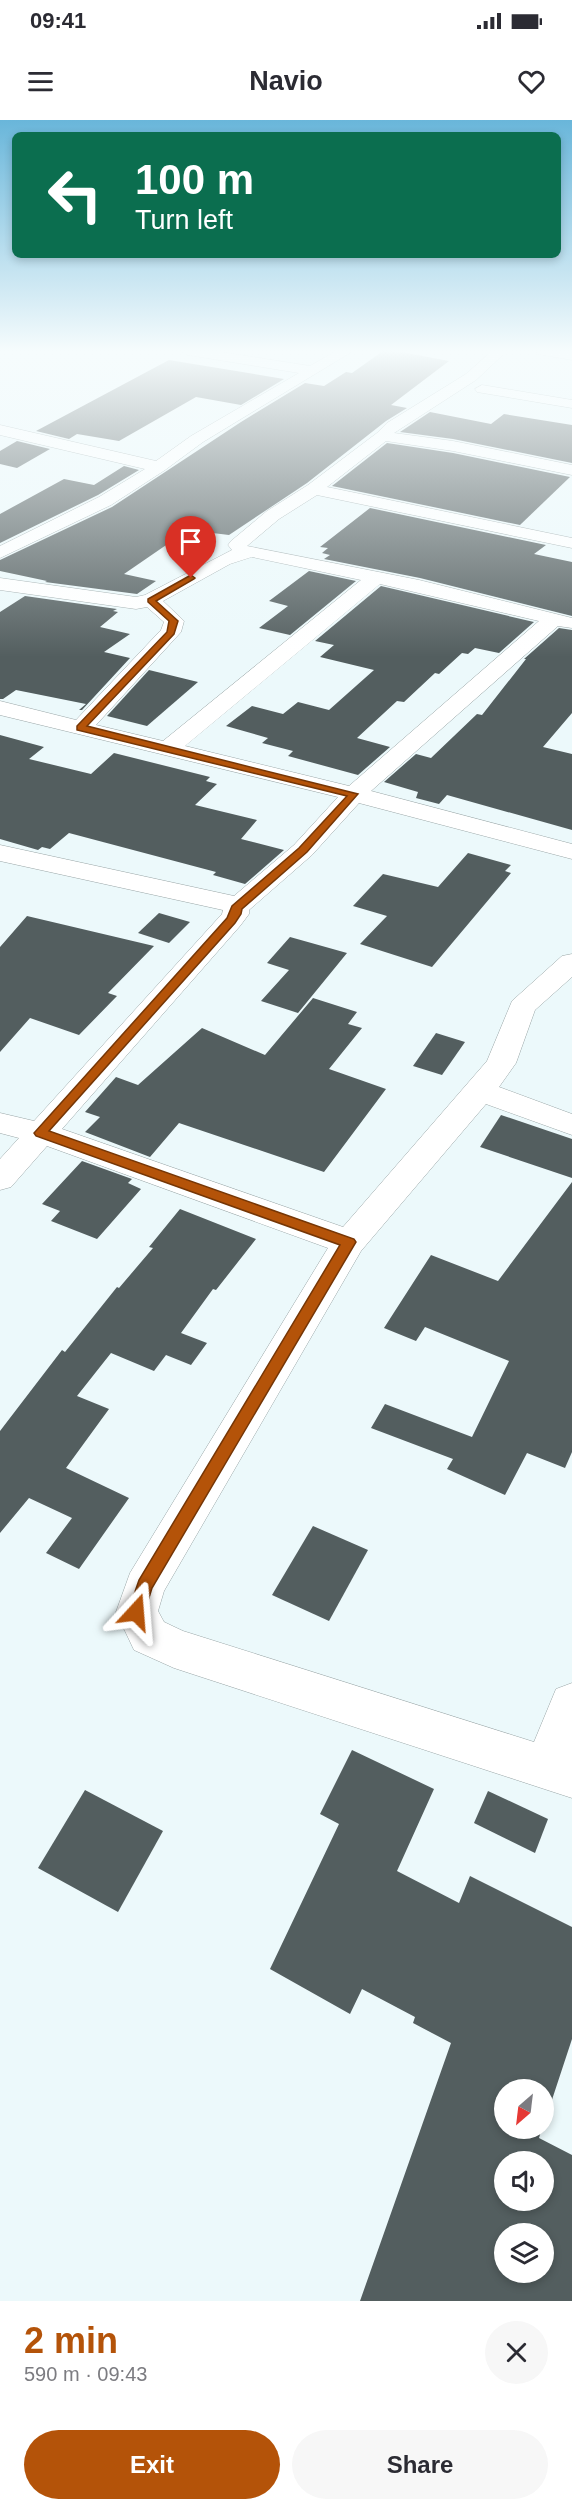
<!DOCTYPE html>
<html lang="en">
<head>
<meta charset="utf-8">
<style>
	:root { --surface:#fff; --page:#f7f7f7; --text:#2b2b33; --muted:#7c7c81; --accent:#b45309 }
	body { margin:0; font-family:Arial,sans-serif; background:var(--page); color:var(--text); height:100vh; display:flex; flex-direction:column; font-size:22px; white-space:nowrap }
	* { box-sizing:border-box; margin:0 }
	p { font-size:20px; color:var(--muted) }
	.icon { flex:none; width:33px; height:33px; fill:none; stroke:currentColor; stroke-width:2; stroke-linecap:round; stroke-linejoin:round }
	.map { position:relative; height:2181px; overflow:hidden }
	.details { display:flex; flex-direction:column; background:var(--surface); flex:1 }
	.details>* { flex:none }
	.hud { position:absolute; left:12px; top:12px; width:549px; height:126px; border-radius:9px; box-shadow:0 3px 9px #0003; background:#0b6e4f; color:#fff; overflow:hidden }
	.needle { width:39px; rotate:208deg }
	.controls { position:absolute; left:494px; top:1959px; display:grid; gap:12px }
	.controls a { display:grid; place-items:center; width:60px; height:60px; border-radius:50%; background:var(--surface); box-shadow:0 3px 9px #0003; font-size:30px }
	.pin { position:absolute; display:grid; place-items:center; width:51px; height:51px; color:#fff; margin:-62px -26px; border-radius:50% 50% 50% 0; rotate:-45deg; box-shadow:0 0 6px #0007 }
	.pin .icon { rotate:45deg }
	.me { position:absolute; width:66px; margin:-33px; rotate:19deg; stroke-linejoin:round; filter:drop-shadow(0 0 4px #0008) }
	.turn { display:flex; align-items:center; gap:21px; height:126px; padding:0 24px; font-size:27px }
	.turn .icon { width:78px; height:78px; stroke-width:2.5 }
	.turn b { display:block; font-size:42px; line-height:51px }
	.round { display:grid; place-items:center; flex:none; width:63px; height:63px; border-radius:32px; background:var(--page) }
	.overview { display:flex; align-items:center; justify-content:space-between; height:102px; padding:0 24px }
	h1 { font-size:36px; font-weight:600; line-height:45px; color:var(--accent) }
	.cta { display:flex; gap:12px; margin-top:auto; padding:12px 24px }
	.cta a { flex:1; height:69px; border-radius:36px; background:var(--accent); color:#fff; font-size:24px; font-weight:600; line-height:69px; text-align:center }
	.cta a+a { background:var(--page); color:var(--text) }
	.status { display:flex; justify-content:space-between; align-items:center; height:42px; padding:0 30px; background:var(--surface); direction:ltr }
	.status svg { height:16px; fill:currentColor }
	header { display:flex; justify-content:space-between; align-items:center; height:78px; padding:0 24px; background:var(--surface); font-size:27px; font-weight:600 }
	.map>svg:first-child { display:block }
	.building { fill:#535e5f; fill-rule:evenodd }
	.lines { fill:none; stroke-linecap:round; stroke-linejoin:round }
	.minor-casing { stroke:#99a5a6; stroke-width:1 }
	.minor { fill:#fff; fill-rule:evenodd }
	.route { fill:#b45309; stroke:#753606; stroke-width:1.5 }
</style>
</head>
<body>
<div class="status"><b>09:41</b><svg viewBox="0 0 49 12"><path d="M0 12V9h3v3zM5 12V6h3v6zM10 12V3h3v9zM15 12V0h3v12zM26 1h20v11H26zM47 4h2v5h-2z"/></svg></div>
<header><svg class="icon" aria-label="menu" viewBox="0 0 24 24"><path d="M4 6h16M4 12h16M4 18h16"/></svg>Navio<svg class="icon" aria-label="heart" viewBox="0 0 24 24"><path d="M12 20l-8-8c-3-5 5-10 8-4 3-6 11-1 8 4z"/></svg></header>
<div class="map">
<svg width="572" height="2181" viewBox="0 0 572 2181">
	<rect width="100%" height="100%" fill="#ecf9fb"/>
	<g class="building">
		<path d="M 383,231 L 396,231 L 449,241 L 391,285 L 407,288 L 386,301 L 307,363 L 229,415 L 188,410 L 124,454 L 156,461 L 137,474 L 45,462 L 47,461 L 0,451 L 0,440 L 112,387 L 241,302 L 305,263 L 324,266 L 346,252 L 352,253 Z"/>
		<path d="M 169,240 L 284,259 L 241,285 L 196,277 L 119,321 L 77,314 L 69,319 L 36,311 Z"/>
		<path d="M 430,292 L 491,304 L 504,294 L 572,305 L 572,343 L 453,319 L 400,312 Z"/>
		<path d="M 17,321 L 50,329 L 17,348 L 0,344 L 0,331 Z"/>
		<path d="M 387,323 L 453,333 L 570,357 L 520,405 L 332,366 Z"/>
		<path d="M 124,346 L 139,350 L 98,375 L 0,423 L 0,394 L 64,359 L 94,365 Z"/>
		<path d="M 370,388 L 546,425 L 534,434 L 572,442 L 572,496 L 420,458 L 324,439 L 330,435 L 322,433 L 328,428 L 320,427 Z"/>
		<path d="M 309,451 L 356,461 L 290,515 L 259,508 L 288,486 L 269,481 Z"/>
		<path d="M 381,466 L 534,502 L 499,533 L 475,528 L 468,534 L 462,533 L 439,554 L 435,553 L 404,582 L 397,581 L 357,618 L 390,627 L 358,655 L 288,636 L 293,631 L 262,623 L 268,618 L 226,606 L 252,586 L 283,594 L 298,582 L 329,590 L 374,550 L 320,537 L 334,525 L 315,521 Z"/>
		<path d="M 25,476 L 117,489 L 113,491 L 118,492 L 100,507 L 130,514 L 104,532 L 130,538 L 82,590 L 79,590 L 86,584 L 16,570 L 3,579 L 0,579 L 0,492 Z"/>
		<path d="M 559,508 L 572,510 L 572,593 L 543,627 L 572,634 L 572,710 L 447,675 L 439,684 L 416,678 L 418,672 L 384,662 L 416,634 L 431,638 L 477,594 L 482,595 L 526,539 L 524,539 Z"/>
		<path d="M 149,550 L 198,562 L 147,606 L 107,596 Z"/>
		<path d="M 0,615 L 44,627 L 29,639 L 91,654 L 114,633 L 210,657 L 206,661 L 217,664 L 195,685 L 257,700 L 241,719 L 284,730 L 245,764 L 213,755 L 216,752 L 69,713 L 50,729 L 42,727 L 38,730 L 0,719 Z"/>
		<path d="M 468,733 L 511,745 L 505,751 L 511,753 L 432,847 L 360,824 L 387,796 L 353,786 L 383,754 L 438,767 Z"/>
		<path d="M 159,793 L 190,802 L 169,823 L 138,813 Z"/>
		<path d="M 27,796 L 154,826 L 108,873 L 117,876 L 79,915 L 30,898 L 0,932 L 0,827 Z"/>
		<path d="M 290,817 L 347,833 L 298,893 L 261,881 L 289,850 L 267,843 Z"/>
		<path d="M 313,878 L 357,892 L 348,904 L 362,908 L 329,949 L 386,969 L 324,1052 L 179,1003 L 150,1037 L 85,1012 L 100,997 L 85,992 L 116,957 L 138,965 L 202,908 L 265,935 Z"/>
		<path d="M 436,913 L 465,922 L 442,955 L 413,946 Z"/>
		<path d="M 501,995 L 572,1019 L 572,1058 L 480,1027 Z"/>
		<path d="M 82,1041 L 132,1059 L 128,1063 L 141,1069 L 97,1119 L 51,1101 L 60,1091 L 42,1084 Z"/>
		<path d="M 572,1062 L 572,1332 L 565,1348 L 527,1333 L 505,1375 L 447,1349 L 453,1339 L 371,1308 L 385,1284 L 472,1317 L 509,1241 L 425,1207 L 416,1221 L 384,1208 L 431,1135 L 498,1161 Z"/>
		<path d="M 180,1089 L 256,1119 L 216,1170 L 213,1169 L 181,1213 L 207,1223 L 191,1245 L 166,1235 L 154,1251 L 111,1233 L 77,1276 L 109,1289 L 66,1348 L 129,1378 L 79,1449 L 46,1433 L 72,1398 L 29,1378 L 0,1413 L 0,1311 L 62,1230 L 65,1232 L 117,1167 L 119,1168 L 153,1128 L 149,1127 Z"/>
		<path d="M 313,1406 L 368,1430 L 329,1501 L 272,1475 Z"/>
		<path d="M 352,1630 L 434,1669 L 397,1751 L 459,1783 L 470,1756 L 572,1807 L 572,1919 L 543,2007 L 543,1970 L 504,1970 L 504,2008 L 542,2008 L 539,2018 L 572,2035 L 572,2181 L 360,2181 L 451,1923 L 413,1903 L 415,1897 L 362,1869 L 350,1894 L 270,1849 L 339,1704 L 320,1694 ZM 504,2042 L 543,2042 L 543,2080 L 504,2080 ZM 504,2114 L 543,2114 L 543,2152 L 504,2152 Z"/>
		<path d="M 85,1670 L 163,1711 L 118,1792 L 38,1748 Z"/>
		<path d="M 488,1671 L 548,1699 L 535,1733 L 474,1703 Z"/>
	</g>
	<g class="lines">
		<g class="minor-casing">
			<g id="minor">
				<path d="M 181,231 L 215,231 L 310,246 L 336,231 L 353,231 L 203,322 L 165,350 L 111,385 L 0,438 L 0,426 L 99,377 L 145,349 L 0,315 L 0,305 L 156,341 L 191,316 L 299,253 L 188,235 Z"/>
				<path d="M 492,231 L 507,231 L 476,260 L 394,313 L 453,321 L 572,345 L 572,355 L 453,331 L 386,321 L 327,367 L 572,418 L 572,428 L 317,375 L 279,399 L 247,426 L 419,460 L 572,498 L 572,508 L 558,506 L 371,671 L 572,724 L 572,739 L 359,683 L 312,735 L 249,790 L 249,794 L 240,806 L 62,1009 L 343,1107 L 487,941 L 512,881 L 562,836 L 572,834 L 572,857 L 535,890 L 516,943 L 499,967 L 572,994 L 572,1015 L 486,984 L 361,1131 L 164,1471 L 158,1491 L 164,1502 L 183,1511 L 534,1622 L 556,1569 L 572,1563 L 572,1678 L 174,1548 L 134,1530 L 116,1492 L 130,1453 L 328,1128 L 47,1026 L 11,1067 L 0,1070 L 0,1039 L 19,1018 L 0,1013 L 0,993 L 34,1001 L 222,794 L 223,790 L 0,741 L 0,725 L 234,776 L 294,725 L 338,677 L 0,595 L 0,581 L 76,600 L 161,510 L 164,502 L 147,487 L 136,489 L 0,470 L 0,458 L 136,477 L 145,475 L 232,430 L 228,425 L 231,421 L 267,391 L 308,365 L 377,313 L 387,303 L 466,254 ZM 252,437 L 361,460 L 163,621 L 96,605 L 181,512 L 184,501 L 163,481 L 230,444 ZM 380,464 L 539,501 L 349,666 L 185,626 Z"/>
				<path d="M 536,231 L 572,232 L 572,240 L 538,234 Z"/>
				<path d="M 482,265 L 572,280 L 572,288 L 477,272 L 475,269 Z"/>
			</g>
		</g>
		<use href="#minor" class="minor"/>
	</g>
	<linearGradient id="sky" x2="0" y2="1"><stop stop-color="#69b6da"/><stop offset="0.43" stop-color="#f6fcfd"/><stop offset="1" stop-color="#f6fcfd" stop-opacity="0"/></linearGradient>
	<rect width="572" height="537" fill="url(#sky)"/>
	<path class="route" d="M 191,455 L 195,458 L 194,459 L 156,481 L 178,501 L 174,514 L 87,606 L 358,674 L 307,732 L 242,789 L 241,794 L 235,803 L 49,1011 L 354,1119 L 356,1122 L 152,1468 L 143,1497 L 136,1500 L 130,1497 L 128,1492 L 139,1460 L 340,1125 L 36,1016 L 34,1013 L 227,798 L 232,786 L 299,728 L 347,676 L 77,610 L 77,606 L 167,512 L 169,501 L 148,482 L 148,479 Z"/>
</svg>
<div class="controls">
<a><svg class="needle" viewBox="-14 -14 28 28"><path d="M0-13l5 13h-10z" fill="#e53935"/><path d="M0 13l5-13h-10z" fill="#7c7c81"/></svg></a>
<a><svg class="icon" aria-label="sound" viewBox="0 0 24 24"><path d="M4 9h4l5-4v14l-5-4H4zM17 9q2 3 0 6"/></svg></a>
<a><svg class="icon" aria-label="layers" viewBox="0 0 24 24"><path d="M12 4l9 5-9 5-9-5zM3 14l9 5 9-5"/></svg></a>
</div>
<div class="pin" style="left:191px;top:458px;background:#d93025"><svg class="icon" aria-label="arrive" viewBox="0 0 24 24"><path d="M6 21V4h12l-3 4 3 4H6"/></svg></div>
<svg class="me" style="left:136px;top:1492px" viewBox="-20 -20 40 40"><path d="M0-17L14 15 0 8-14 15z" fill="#b45309" stroke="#fff" stroke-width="4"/></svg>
<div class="hud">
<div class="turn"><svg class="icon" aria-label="left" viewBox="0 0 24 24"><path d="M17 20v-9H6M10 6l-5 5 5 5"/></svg><div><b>100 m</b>Turn left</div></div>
</div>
</div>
<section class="details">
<div class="overview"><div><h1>2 min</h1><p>590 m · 09:43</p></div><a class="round"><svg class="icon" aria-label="close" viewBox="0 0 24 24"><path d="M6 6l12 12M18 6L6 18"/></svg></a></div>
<div class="cta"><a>Exit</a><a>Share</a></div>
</section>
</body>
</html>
